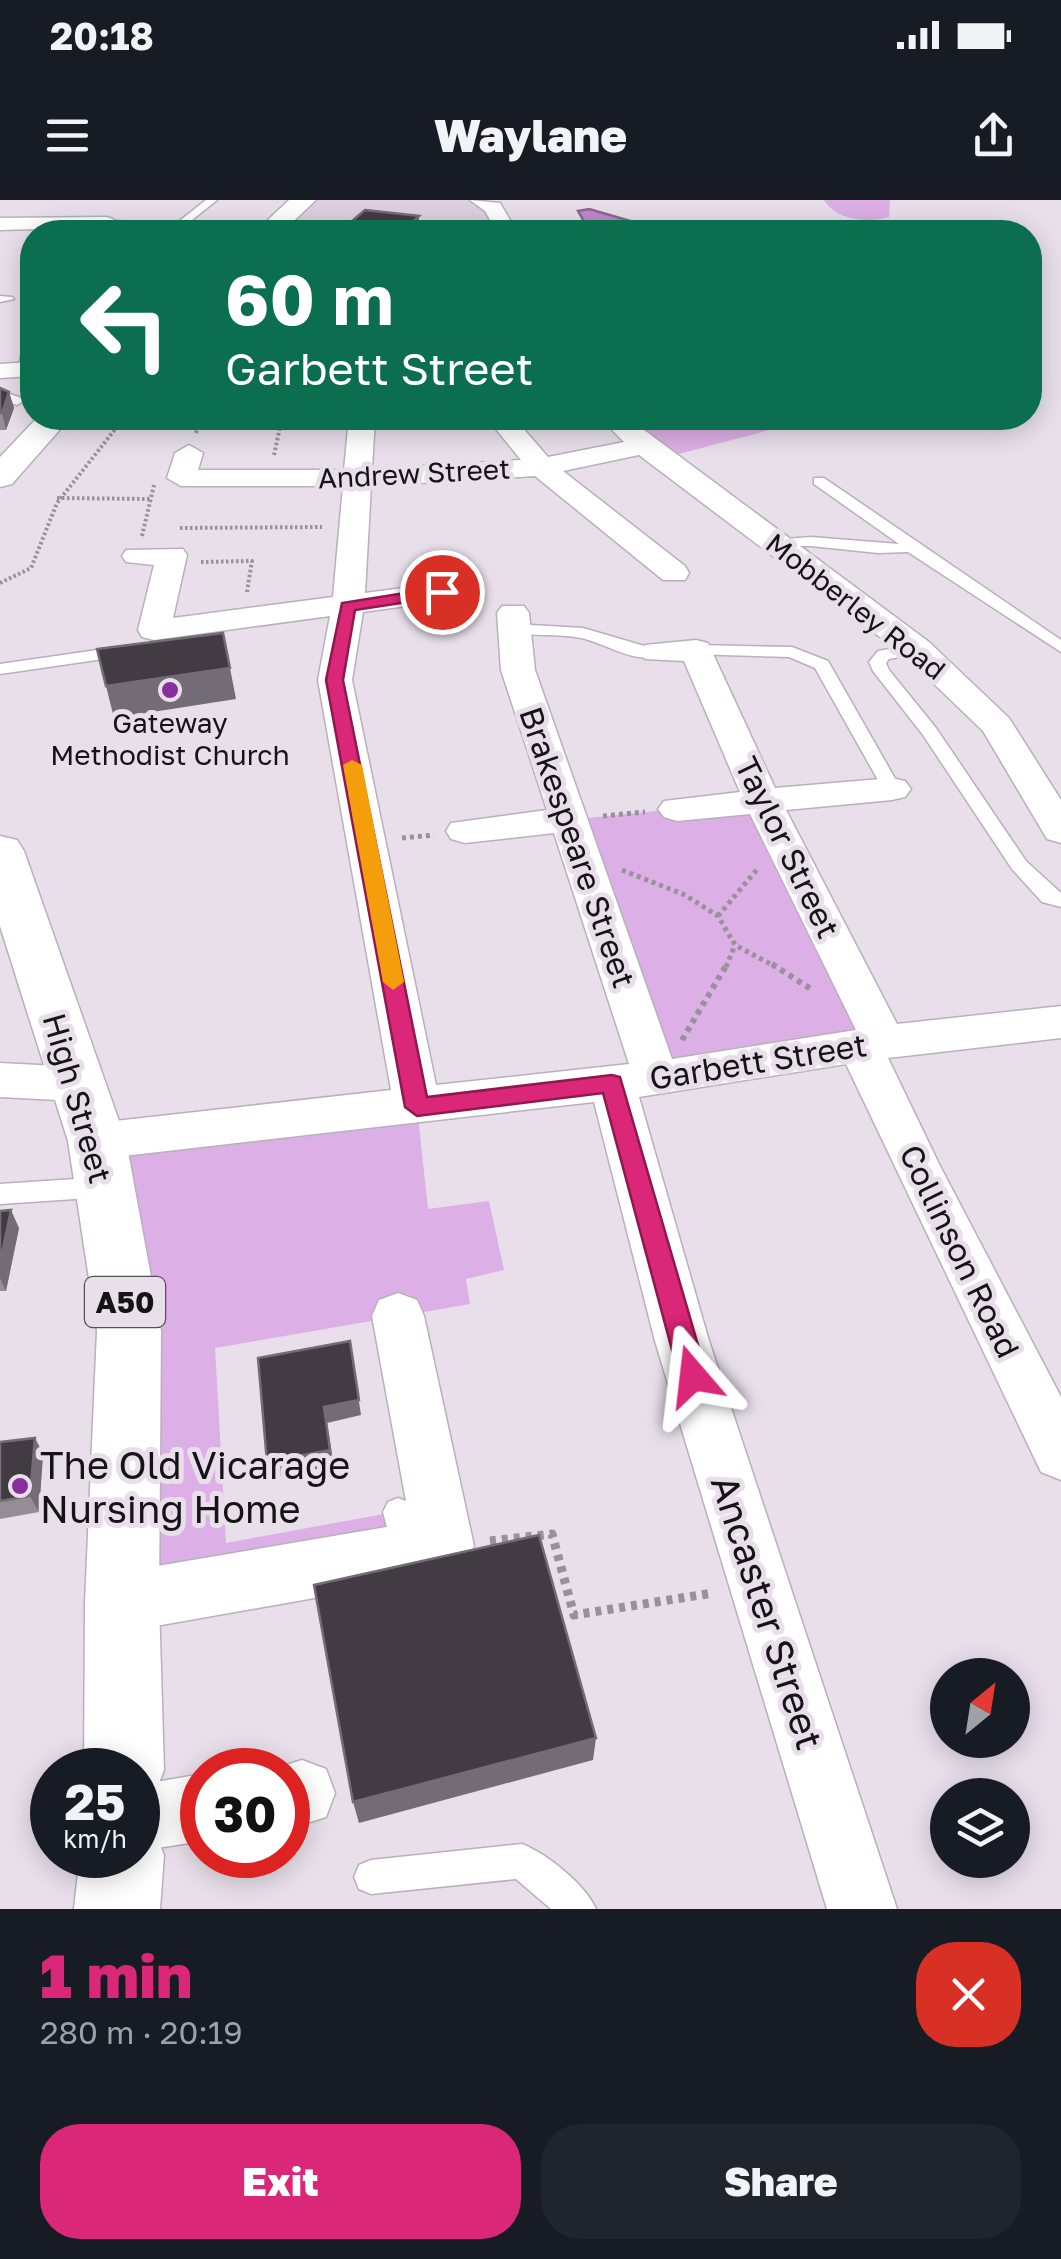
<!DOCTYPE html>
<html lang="en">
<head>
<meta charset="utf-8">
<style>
	:root { --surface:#171b24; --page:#20242c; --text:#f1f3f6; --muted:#9ea1a6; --accent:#db2777 }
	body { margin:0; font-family:"Golos Text",sans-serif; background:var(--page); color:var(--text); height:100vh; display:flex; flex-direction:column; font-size:38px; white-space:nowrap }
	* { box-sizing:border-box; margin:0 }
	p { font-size:32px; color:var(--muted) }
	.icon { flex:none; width:55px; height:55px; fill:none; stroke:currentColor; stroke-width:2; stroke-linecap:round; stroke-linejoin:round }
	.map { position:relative; height:1709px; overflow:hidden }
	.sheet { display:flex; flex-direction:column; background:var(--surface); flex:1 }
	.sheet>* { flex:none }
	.guide { position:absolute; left:20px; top:20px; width:1022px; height:210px; border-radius:40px; box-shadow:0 5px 25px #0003; background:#0b6e4f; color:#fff; overflow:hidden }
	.needle { width:65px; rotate:30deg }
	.fabs { position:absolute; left:930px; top:1458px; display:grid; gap:20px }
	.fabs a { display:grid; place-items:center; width:100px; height:100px; border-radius:50%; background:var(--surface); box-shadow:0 5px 25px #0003; font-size:50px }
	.speed { position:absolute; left:30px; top:1548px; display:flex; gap:20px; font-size:50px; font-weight:700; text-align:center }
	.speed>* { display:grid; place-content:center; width:130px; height:130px; border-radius:50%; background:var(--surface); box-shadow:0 5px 25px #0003; line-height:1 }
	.speed small { font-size:25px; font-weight:400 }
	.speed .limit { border:15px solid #d22; background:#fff; color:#111 }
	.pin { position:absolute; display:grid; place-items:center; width:85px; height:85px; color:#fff; margin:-42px; border:5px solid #fff; border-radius:50%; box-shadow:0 2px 10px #0007 }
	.me { position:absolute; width:110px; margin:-55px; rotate:343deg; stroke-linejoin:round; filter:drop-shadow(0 0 8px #0008) }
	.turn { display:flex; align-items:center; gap:35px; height:210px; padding:0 40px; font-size:45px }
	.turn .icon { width:130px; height:130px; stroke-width:2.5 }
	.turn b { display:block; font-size:70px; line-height:85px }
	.round { display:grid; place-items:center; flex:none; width:105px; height:105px; border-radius:40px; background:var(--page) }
	.head { display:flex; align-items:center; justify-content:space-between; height:170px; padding:0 40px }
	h1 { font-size:60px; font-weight:800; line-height:75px; color:var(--accent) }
	.action { display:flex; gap:20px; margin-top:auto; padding:20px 40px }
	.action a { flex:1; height:115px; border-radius:40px; background:var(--accent); color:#fff; font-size:40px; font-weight:800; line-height:115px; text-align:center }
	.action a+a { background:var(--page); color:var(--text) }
	.status { display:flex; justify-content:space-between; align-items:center; height:70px; padding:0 50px; background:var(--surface); direction:ltr }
	.status svg { height:28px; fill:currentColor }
	header { display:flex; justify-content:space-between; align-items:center; height:130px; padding:0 40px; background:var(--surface); font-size:45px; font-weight:800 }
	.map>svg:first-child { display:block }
	.built { fill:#ded0e1 }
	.green { fill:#ddafe7 }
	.water { fill:#c088cb; stroke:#8d6595; stroke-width:2.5 }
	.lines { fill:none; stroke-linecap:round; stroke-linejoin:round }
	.service-casing { stroke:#b8b0ba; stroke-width:3 }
	.minor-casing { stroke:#b8b0ba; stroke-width:3 }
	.primary-casing { stroke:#b8b0ba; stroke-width:3 }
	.path-far3 { stroke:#989199; stroke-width:4; stroke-dasharray:2.5 2.5; stroke-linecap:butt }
	.path-far2 { stroke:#989199; stroke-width:5; stroke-dasharray:4 4; stroke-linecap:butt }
	.path-far1 { stroke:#989199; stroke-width:6; stroke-dasharray:5 5; stroke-linecap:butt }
	.path { stroke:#989199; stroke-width:9; stroke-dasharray:6 6; stroke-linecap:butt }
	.service { fill:#fff; fill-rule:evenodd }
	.minor { fill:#fff; fill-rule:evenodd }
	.primary { fill:#fff; fill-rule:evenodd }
	.wall { fill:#958d96 }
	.shaded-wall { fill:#746c75 }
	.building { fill:#423b43; stroke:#746c75; stroke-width:2.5 }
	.route { fill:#db2777; stroke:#8e194d; stroke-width:2.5 }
	.slow { fill:#f59e0b }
	.poi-dot { fill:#882f9b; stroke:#e8dfea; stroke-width:4 }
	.labels { text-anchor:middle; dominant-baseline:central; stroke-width:10; stroke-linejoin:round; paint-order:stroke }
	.far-street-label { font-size:28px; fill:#161317; stroke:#e8dfea }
	.far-poi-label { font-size:28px; fill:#161317; stroke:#e8dfea }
	.shield { fill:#e8dfea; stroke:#555056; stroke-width:2.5 }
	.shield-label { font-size:30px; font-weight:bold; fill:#161317 }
	.street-label { font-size:32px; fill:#161317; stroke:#e8dfea }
	.near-poi-label { font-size:38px; fill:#161317; stroke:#e8dfea; text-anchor:start }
	.near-street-label { font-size:38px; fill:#161317; stroke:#e8dfea }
</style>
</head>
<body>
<div class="status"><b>20:18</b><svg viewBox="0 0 49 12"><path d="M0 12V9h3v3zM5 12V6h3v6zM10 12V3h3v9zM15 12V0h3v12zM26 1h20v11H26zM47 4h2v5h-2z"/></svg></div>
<header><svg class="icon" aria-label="menu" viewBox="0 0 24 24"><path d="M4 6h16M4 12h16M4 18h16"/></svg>Waylane<svg class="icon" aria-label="share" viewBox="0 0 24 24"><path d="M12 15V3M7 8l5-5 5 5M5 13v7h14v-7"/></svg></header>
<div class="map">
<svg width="1061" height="1709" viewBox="0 0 1061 1709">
	<rect width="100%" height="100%" fill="#e8dfea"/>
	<path class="built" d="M 312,0 L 468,0 L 487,10 L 497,32 L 276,32 Z"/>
	<g class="green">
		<path d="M 824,0 L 890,0 L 889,17 C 868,23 837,21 824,0 Z"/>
		<path d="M 632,218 L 815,218 L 675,255 Z"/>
		<path d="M 762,600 L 884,842 L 656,878 L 568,620 Z"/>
		<path d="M 417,907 L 428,1009 L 489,1001 L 504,1070 L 466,1079 L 470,1104 L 215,1148 L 226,1343 L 384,1314 L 393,1354 L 139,1398 L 112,940 Z"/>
	</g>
	<path class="water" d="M 589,9 L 668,32 L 590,32 L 578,11 Z"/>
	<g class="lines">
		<g class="service-casing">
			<g id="service">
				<path d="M 206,0 L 217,0 L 177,32 L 101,23 L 106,20 L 173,26 Z"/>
				<path d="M 0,96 L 12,97 L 14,99 L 0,102 Z"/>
				<path d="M 32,130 L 30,170 L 24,174 L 18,170 L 26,134 Z"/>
				<path d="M 0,191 L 22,198 L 23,201 L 17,205 L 0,199 Z"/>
				<path d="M 632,218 L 651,218 L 621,229 L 614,225 Z"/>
				<path d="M 814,278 L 824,278 L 1061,440 L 1061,452 L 908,352 L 878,353 L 811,346 L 773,346 L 773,340 L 811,337 L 899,344 L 814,284 Z"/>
				<path d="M 514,424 L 583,428 L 665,452 C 642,469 606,443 581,438 C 557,433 532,437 508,432 L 506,429 Z"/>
				<path d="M 917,444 L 923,445 L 923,453 L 889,459 L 886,463 L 889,470 L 936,528 L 1026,661 L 1061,693 L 1061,707 L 1042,702 L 1012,669 L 923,535 L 873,471 L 869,462 L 878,451 Z"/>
				<path d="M 696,445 L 792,447 L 828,461 L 901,589 L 899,593 L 892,595 L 883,589 L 815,468 L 789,457 L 690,454 L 688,450 Z"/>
				<path d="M 125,446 L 131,447 L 131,455 L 0,474 L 0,464 Z"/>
				<path d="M 105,977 L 114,980 L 117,987 L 114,994 L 105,997 L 0,1004 L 0,984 Z"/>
				<path d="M 398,1298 L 408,1302 L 422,1352 L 418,1362 L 407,1366 L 396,1362 L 383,1312 L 388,1302 Z"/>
				<path d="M 522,1644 C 547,1654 585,1684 596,1709 L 551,1709 L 516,1679 L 371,1694 L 359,1689 L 354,1677 L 359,1665 L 371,1660 Z"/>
			</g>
		</g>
		<g class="minor-casing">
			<g id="minor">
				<path d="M 470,0 L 500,3 L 517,32 L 497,32 L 485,11 Z"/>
				<path d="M 106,17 L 113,19 L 116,23 L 113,27 L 0,30 L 0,18 Z"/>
				<path d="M 32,162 L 32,176 L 0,178 L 0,164 Z"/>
				<path d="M 349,218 L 375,218 L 372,269 L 521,260 L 487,218 L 514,218 L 548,257 L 624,242 L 600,218 L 628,218 L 929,442 L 1009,518 L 1061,600 L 1061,643 L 1047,639 L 983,531 L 905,456 L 639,255 L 563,271 L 685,366 L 689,373 L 685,380 L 663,380 L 535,276 L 371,286 L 365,393 L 442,383 L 453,385 L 458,392 L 453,399 L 442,401 L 363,412 L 352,480 L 436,885 L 629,864 L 554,633 L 465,643 L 451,639 L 446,631 L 451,623 L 547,610 L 501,470 L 497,413 L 502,406 L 524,406 L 529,413 L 535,470 L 672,859 L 856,830 L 750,614 L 677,621 L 664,617 L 658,609 L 664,601 L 740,592 L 684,461 L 645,459 L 640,452 L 645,445 L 696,440 L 708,443 L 775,588 L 892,578 L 905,581 L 911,589 L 905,597 L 892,600 L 786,610 L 897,824 L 1061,806 L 1061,838 L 888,858 L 939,964 L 1061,1197 L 1061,1280 L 1041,1272 L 846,864 L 639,897 L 709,1141 L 897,1709 L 827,1709 L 655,1141 L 594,902 L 97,959 L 80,954 L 73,941 L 80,928 L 97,923 L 391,890 L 318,480 L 330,416 L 154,440 L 142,437 L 138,430 L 154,365 L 126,362 L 122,356 L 126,350 L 183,349 L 187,355 L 173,418 L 333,397 L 343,286 L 181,286 L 167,278 L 175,253 L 189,245 L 203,253 L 198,270 L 344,270 Z"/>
				<path d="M 0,863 L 77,867 L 93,872 L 100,884 L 93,896 L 77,901 L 0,897 Z"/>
				<path d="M 398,1093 L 417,1100 L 424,1116 L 474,1346 L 465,1366 L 444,1375 L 122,1432 L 100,1423 L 91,1402 L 100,1381 L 122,1372 L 410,1323 L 372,1116 L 379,1100 Z"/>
				<path d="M 302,1560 L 326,1569 L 335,1593 L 326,1617 L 288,1629 L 288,1570 L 270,1570 Z"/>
				<path d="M 202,1574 L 202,1641 L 138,1651 L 138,1585 Z"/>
			</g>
		</g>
		<g class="primary-casing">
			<g id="primary">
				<path d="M 289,0 L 316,0 L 282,32 L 255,32 Z"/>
				<path d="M 37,218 L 70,218 L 12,284 L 0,287 L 0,257 Z"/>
				<path d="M 0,636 L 17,640 L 24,651 L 126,941 L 161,1131 L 159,1402 L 164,1570 L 153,1599 L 138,1605 L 138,1570 L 84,1570 L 85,1402 L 97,1131 L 68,941 L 0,726 Z"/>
				<path d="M 138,1620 L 152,1625 L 164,1655 L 160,1709 L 74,1709 L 80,1655 L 138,1655 Z"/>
			</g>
		</g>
		<g class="path-far3">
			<path d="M 196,233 L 201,218"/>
			<path d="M 274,255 L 282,218"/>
			<path d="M 57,298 L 151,299"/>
			<path d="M 180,328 L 322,327"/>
			<path d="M 142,336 L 154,285"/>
			<path d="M 201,362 L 252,361 L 247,392"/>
			<path d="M 0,383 L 31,368 L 57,303 L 124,218"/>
		</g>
		<g class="path-far2">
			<path d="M 603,616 L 645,612"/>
			<path d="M 402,638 L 434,635"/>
			<path d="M 622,670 L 685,695 L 718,716 L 735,745 L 776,767"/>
			<path d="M 718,716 L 759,667"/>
			<path d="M 726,767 L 735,745"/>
		</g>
		<g class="path-far1">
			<path d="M 772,764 L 814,791"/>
			<path d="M 682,840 L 727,764"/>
		</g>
		<path class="path" d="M 490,1341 L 552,1334 L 574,1415 L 713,1393"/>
		<use href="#service" class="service"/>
		<use href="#minor" class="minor"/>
		<use href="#primary" class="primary"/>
	</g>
	<g class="wall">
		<path d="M 0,188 L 9,192 L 14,208 L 6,230 L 0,230 Z"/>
		<path d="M 0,1011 L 19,1028 L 6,1091 L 0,1091 Z"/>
		<path d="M 35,1238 L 43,1254 L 39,1312 L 0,1319 L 0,1242 Z"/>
	</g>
	<g class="shaded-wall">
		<path d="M 419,16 L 419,32 L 401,32 Z"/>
		<path d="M 9,192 L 14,208 L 6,230 L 2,213 Z"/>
		<path d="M 230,468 L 236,499 L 114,518 L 106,486 Z"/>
		<path d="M 11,1010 L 19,1028 L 6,1091 L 0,1078 L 0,1063 Z"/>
		<path d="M 350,1141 L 361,1215 L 327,1223 L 334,1266 L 272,1277 L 267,1262 L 324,1207 Z"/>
		<path d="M 35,1238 L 43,1254 L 39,1312 L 30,1296 Z"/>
		<path d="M 596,1538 L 593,1560 L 359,1623 L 353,1602 Z"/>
	</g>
	<g class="building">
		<path d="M 365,10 L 419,16 L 401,32 L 339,32 Z"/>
		<path d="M 0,188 L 9,192 L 2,213 L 0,213 Z"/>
		<path d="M 223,433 L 230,468 L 106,486 L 97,449 Z"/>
		<path d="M 11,1010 L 0,1063 L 0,1011 Z"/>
		<path d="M 350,1141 L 359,1200 L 324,1207 L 330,1250 L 267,1262 L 258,1158 Z"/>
		<path d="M 35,1238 L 30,1296 L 0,1301 L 0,1242 Z"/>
		<path d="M 539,1335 L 596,1538 L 353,1602 L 314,1385 Z"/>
	</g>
	<path class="route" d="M 442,387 L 447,389 L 447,396 L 355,410 L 343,480 L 427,897 L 612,875 L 620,877 L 707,1176 L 703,1185 L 693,1188 L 684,1185 L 679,1176 L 603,893 L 417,916 L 405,907 L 326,480 L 342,403 Z"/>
	<path class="slow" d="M 352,560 L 362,565 L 404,782 L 393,790 L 383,782 L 343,565 Z"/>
	<g class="poi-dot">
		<circle cx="170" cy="490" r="10"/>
		<circle cx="20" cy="1286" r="10"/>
	</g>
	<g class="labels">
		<g class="far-street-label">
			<text transform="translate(414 273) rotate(-3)">Andrew Street</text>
			<text transform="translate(856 406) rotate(38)">Mobberley Road</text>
		</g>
		<g class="far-poi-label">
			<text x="170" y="522">Gateway<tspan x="170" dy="32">Methodist Church</tspan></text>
		</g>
		<rect class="shield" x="85" y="1077" width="80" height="50" rx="8"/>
		<g class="shield-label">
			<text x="125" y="1102">A50</text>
		</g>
		<g class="street-label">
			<text transform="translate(578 647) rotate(71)">Brakespeare Street</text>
			<text transform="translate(788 647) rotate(64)">Taylor Street</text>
			<text transform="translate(758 861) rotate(-9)">Garbett Street</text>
			<text transform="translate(78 898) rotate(74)">High Street</text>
			<text transform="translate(960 1051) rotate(64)">Collinson Road</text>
		</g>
		<g class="near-poi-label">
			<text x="40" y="1264">The Old Vicarage<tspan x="40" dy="44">Nursing Home</tspan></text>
		</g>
		<g class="near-street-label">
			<text transform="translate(768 1412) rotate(72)">Ancaster Street</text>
		</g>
	</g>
</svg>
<div class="fabs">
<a><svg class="needle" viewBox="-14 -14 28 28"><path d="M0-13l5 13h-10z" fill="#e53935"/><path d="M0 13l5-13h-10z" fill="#9ea1a6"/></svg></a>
<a><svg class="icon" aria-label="layers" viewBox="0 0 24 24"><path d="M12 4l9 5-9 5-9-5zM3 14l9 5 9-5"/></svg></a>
</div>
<div class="speed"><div>25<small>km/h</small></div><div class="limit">30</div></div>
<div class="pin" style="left:442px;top:392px;background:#d93025"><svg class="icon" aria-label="arrive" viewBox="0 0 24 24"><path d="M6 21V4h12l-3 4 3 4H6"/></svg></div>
<svg class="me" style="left:693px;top:1176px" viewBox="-20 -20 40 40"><path d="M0-17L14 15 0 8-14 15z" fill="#db2777" stroke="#fff" stroke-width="4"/></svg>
<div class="guide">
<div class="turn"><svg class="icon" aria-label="left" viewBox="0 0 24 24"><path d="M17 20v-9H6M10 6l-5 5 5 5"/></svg><div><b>60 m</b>Garbett Street</div></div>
</div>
</div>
<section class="sheet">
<div class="head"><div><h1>1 min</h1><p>280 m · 20:19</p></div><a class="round" style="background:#d93025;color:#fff"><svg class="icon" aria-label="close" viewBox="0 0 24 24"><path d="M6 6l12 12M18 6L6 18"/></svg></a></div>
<div class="action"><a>Exit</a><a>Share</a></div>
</section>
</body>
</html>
